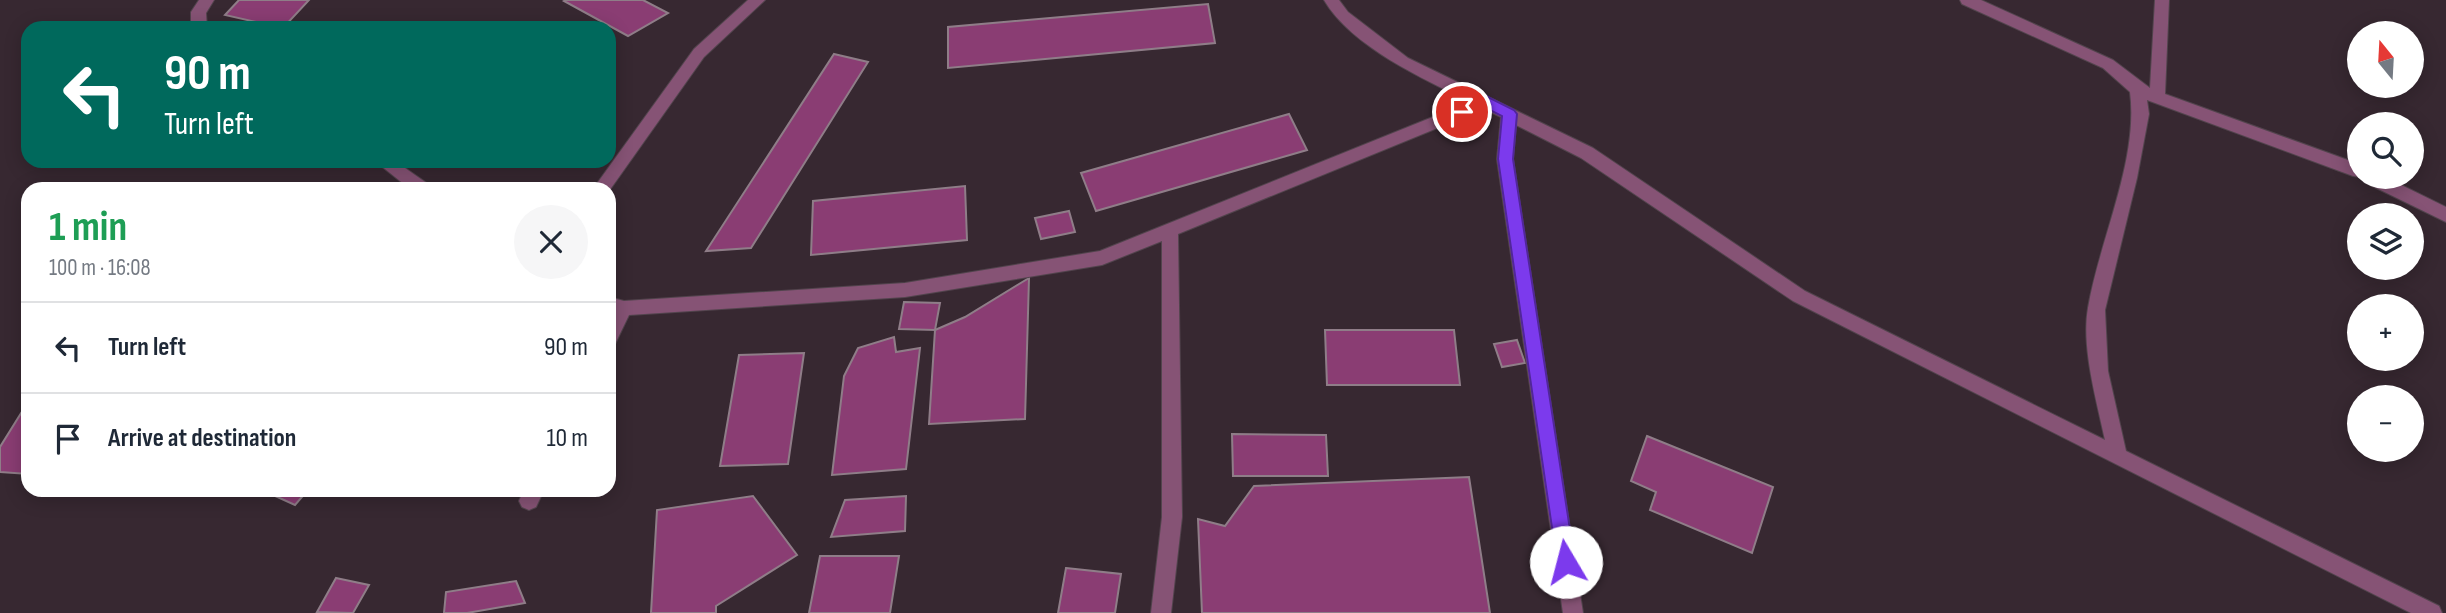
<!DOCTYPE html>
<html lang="en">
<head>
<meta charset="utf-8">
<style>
	:root { --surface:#fff; --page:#f6f6f7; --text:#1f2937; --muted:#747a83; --line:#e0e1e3 }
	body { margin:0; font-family:"Sofia Sans Condensed",sans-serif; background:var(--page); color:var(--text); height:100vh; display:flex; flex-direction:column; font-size:26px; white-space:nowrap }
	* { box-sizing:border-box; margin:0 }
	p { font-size:23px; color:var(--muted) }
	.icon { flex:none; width:38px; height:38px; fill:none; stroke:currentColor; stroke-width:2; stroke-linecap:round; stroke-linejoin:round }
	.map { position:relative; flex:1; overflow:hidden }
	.panel { position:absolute; left:21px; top:182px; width:595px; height:315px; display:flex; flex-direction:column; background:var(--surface); border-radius:21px; box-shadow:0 4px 18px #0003 }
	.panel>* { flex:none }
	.top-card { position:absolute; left:21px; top:21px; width:595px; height:147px; border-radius:21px; box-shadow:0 4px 18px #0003; background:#00695c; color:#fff; overflow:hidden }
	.needle { width:46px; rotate:342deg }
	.controls { position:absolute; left:2347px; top:21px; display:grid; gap:14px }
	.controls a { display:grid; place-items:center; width:77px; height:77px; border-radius:50%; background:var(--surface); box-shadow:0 4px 18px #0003; font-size:35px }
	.pin { position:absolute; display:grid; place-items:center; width:60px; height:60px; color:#fff; margin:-30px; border:4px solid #fff; border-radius:50%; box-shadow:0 2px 7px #0007 }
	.me { position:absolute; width:77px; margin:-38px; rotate:352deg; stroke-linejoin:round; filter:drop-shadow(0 0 5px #0008) }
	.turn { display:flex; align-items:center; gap:24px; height:147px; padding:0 28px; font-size:32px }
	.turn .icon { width:91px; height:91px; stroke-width:2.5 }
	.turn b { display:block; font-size:49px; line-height:60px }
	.round { display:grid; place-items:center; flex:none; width:74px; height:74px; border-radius:37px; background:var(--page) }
	.head { display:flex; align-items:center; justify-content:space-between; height:119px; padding:0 28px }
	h1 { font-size:42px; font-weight:700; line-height:52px; color:#1e9e55 }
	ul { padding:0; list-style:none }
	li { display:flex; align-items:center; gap:21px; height:91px; padding:0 28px; border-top:2px solid var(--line) }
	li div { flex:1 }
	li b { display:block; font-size:26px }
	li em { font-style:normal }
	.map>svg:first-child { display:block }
	.building { fill:#8a3d73; stroke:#8f7d88; stroke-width:2 }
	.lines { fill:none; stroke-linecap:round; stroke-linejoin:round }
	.street-casing { stroke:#52444d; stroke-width:2 }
	.street { fill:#865375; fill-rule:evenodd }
	.route { fill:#7c3aed; stroke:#51269a; stroke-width:2 }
</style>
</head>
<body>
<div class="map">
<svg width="2446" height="613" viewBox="0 0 2446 613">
	<rect width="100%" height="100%" fill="#372831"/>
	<g class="building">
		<path d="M 239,0 L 309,0 L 283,28 L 225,15 Z"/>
		<path d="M 566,0 L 643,0 L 668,13 L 628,36 L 564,1 Z"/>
		<path d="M 1208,4 L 1215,43 L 948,68 L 948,27 Z"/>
		<path d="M 834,54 L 868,62 L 751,248 L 706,251 Z"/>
		<path d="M 1289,114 L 1307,150 L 1096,211 L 1081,173 Z"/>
		<path d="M 965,186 L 967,240 L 811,255 L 813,201 Z"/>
		<path d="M 1069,211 L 1075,232 L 1041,239 L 1035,218 Z"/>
		<path d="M 1029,278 L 1025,419 L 929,424 L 935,330 L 965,317 Z"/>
		<path d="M 904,302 L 940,303 L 935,330 L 899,329 Z"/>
		<path d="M 1325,330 L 1454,330 L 1460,385 L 1327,385 Z"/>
		<path d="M 894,337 L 896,352 L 920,348 L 906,469 L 832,475 L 844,376 L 858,348 Z"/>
		<path d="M 1517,340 L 1525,363 L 1502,367 L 1494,344 Z"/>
		<path d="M 804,353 L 788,464 L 720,466 L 739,355 Z"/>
		<path d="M 28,402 L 28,474 L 0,472 L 0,447 Z"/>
		<path d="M 1232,434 L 1326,435 L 1328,476 L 1233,476 Z"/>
		<path d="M 1647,436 L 1773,487 L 1752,553 L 1650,510 L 1656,492 L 1631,481 Z"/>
		<path d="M 1469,477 L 1490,613 L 1202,613 L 1198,519 L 1225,526 L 1254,486 Z"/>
		<path d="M 52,490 L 143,490 L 140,495 L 51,493 Z"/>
		<path d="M 262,490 L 308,490 L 295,505 Z"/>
		<path d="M 753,496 L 797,555 L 716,606 L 716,613 L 651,613 L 657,510 Z"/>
		<path d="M 906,496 L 905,531 L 831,537 L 845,500 Z"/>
		<path d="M 820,556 L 899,556 L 890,613 L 809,613 Z"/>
		<path d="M 1066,568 L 1121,574 L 1115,613 L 1058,613 Z"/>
		<path d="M 336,578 L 369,585 L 353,613 L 317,612 Z"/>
		<path d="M 516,581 L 525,603 L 467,613 L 444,613 L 446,592 Z"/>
	</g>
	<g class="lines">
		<g class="street-casing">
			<g id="street">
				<path d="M 199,0 L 214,0 L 206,13 L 207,28 L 191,28 L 191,12 Z"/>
				<path d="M 748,0 L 765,0 L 704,57 L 609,191 L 593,189 L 694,49 Z"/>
				<path d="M 1324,0 L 1339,0 L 1348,12 L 1408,58 L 1593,148 L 1805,291 L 2105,440 C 2097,402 2081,347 2088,308 C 2099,241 2139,160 2130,92 L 2103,68 L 1962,4 L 1960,0 L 1981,0 L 2113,60 L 2150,88 L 2155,0 L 2169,0 L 2165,94 L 2359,164 L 2359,177 L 2361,177 L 2353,176 L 2147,100 L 2149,114 L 2137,178 L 2105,310 L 2108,371 L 2126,451 L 2439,606 L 2442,613 L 2411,613 L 1793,301 L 1581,158 L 1516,125 L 1513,159 L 1583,613 L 1563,613 L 1497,159 L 1501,117 L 1484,109 L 1178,234 L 1182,517 L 1171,613 L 1151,613 L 1162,517 L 1162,241 L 1102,265 L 905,297 L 629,315 L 615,344 L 609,347 L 609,321 L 613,312 L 609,311 L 609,297 L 624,301 L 905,283 L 1100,251 L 1470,102 C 1422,78 1352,47 1324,0 Z"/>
				<path d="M 375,161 L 395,161 L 428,184 L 430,189 L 410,189 Z"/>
				<path d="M 2362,177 L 2385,177 L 2446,207 L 2446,222 L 2364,182 Z"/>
				<path d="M 524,490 L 544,490 L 536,507 L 529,510 L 522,507 L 519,501 Z"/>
			</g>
		</g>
		<use href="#street" class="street"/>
	</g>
	<path class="route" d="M 1486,96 L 1514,110 L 1517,114 L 1513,159 L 1575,562 L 1572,568 L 1566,570 L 1559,568 L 1557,562 L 1498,159 L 1502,116 L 1486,108 L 1462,117 L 1455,112 L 1457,108 Z"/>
</svg>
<div class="controls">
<a><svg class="needle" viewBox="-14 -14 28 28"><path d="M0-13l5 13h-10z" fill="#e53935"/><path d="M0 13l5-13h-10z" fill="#747a83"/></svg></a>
<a><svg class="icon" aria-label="search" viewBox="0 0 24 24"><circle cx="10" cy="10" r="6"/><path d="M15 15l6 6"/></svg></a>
<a><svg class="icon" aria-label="layers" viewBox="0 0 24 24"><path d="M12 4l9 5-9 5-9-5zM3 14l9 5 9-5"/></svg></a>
<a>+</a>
<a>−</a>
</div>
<div class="pin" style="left:1462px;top:112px;background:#d93025"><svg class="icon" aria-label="arrive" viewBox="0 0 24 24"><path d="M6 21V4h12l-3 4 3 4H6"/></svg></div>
<svg class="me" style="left:1566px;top:562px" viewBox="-20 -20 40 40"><circle r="19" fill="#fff"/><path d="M0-13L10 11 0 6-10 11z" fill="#7c3aed"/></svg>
<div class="top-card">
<div class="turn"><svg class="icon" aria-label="left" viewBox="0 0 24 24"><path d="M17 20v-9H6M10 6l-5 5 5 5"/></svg><div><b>90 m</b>Turn left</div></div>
</div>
<section class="panel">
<div class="head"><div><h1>1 min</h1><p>100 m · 16:08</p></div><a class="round"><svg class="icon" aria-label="close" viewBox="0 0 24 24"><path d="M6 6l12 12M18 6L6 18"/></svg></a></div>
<ul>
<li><svg class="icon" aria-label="left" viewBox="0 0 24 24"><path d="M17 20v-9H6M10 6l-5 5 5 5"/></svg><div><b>Turn left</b></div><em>90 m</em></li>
<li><svg class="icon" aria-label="arrive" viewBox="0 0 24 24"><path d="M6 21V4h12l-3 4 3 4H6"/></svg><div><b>Arrive at destination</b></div><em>10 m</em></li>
</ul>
</section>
</div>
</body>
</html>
